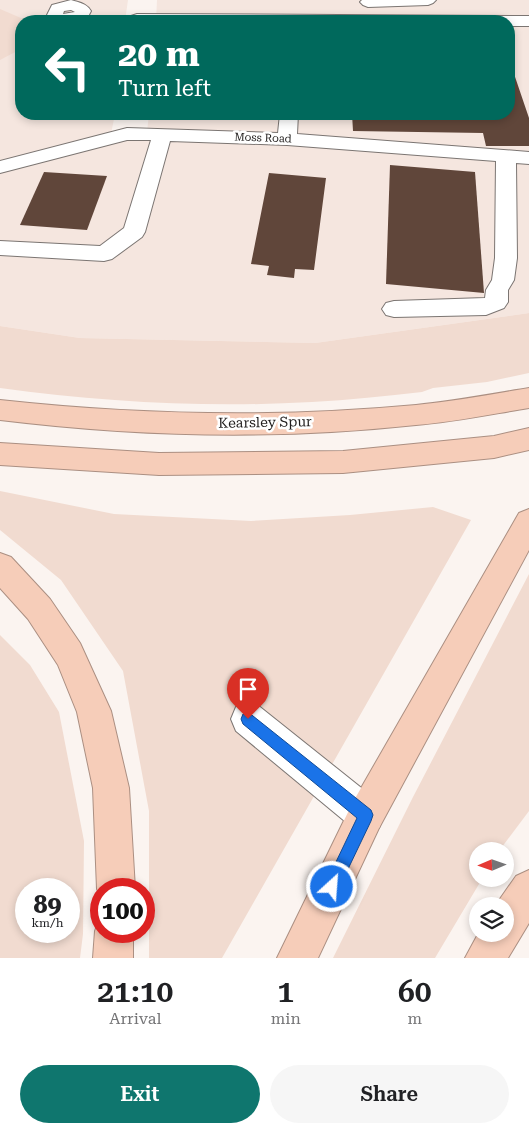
<!DOCTYPE html>
<html lang="en">
<head>
<meta charset="utf-8">
<style>
	:root { --surface:#fff; --page:#f6f6f6; --text:#202124; --muted:#757577; --accent:#0f766e }
	body { margin:0; font-family:"Roboto Serif",serif; background:var(--page); color:var(--text); height:100vh; display:flex; flex-direction:column; font-size:19px; white-space:nowrap }
	* { box-sizing:border-box; margin:0 }
	p { font-size:16px; color:var(--muted) }
	.icon { flex:none; width:28px; height:28px; fill:none; stroke:currentColor; stroke-width:2; stroke-linecap:round; stroke-linejoin:round }
	.map { position:relative; height:958px; overflow:hidden }
	.sheet { display:flex; flex-direction:column; background:var(--surface); flex:1 }
	.sheet>* { flex:none }
	.hud { position:absolute; left:15px; top:15px; width:500px; height:105px; border-radius:20px; box-shadow:0 2px 8px #0003; background:#00695c; color:#fff; overflow:hidden }
	.needle { width:32px; rotate:268deg }
	.buttons { position:absolute; left:469px; top:842px; display:grid; gap:10px }
	.buttons a { display:grid; place-items:center; width:45px; height:45px; border-radius:50%; background:var(--surface); box-shadow:0 2px 8px #0003; font-size:25px }
	.speed { position:absolute; left:15px; top:878px; display:flex; gap:10px; font-size:25px; font-weight:700; text-align:center }
	.speed>* { display:grid; place-content:center; width:65px; height:65px; border-radius:50%; background:var(--surface); box-shadow:0 2px 8px #0003; line-height:1 }
	.speed small { font-size:12px; font-weight:400 }
	.speed .limit { border:8px solid #d22; background:#fff; color:#111 }
	.pin { position:absolute; display:grid; place-items:center; width:42px; height:42px; color:#fff; margin:-51px -21px; border-radius:50% 50% 50% 0; rotate:-45deg; box-shadow:0 0 5px #0007 }
	.pin .icon { rotate:45deg }
	.me { position:absolute; width:55px; margin:-28px; rotate:26deg; stroke-linejoin:round; filter:drop-shadow(0 0 4px #0008) }
	.turn { display:flex; align-items:center; gap:18px; height:105px; padding:0 20px; font-size:22px }
	.turn .icon { width:65px; height:65px; stroke-width:2.5 }
	.turn b { display:block; font-size:35px; line-height:42px }
	.eta { display:flex; justify-content:space-evenly; align-items:center; height:85px; text-align:center }
	.eta b { font-size:30px; font-weight:600; line-height:35px }
	.cta { display:flex; gap:10px; margin-top:auto; padding:10px 20px }
	.cta a { flex:1; height:58px; border-radius:30px; background:var(--accent); color:#fff; font-size:20px; font-weight:600; line-height:58px; text-align:center }
	.cta a+a { background:var(--page); color:var(--text) }
	.map>svg:first-child { display:block }
	.built { fill:#f5e6df }
	.green { fill:#f1dbd0; fill-rule:evenodd }
	.building { fill:#60463a }
	.lines { fill:none; stroke-linecap:round; stroke-linejoin:round }
	.minor-casing { stroke:#7b7572; stroke-width:2 }
	.highway-casing { stroke:#ab8f82; stroke-width:2 }
	.minor { fill:#fff; fill-rule:evenodd }
	.highway { fill:#f6cdb9; fill-rule:evenodd }
	.route { fill:#1a73e8; stroke:#114b97 }
	.labels { text-anchor:middle; dominant-baseline:central; stroke-width:5; stroke-linejoin:round; paint-order:stroke }
	.far-street-label { font-size:11px; fill:#201d1c; stroke:#fff }
	.street-label { font-size:14px; fill:#201d1c; stroke:#fff }
</style>
</head>
<body>
<div class="map">
<svg width="529" height="958" viewBox="0 0 529 958">
	<rect width="100%" height="100%" fill="#fbf4f0"/>
	<g class="built">
		<path d="M 0,0 L 128,0 L 125,21 L 21,21 L 21,114 L 115,114 L 111,134 L 0,163 Z"/>
		<path d="M 157,0 L 529,0 L 529,313 L 315,343 L 80,338 L 0,326 L 0,173 L 147,132 L 149,114 L 509,114 L 509,21 L 156,21 Z"/>
	</g>
	<g class="green">
		<path d="M 0,9 L 28,21 L 21,21 L 21,49 L 0,60 Z"/>
		<path d="M 529,313 L 529,373 L 487,382 L 433,388 L 422,392 C 386,396 349,400 312,402 C 208,408 103,402 0,388 L 0,326 L 80,338 L 315,343 Z"/>
		<path d="M 0,491 L 114,514 L 251,521 L 350,515 L 433,507 L 471,520 L 222,958 L 149,958 L 149,811 L 123,671 L 61,580 L 0,530 Z"/>
		<path d="M 529,574 L 529,811 L 499,851 L 478,851 L 478,879 L 482,879 L 435,958 L 333,958 L 413,797 Z"/>
		<path d="M 0,635 L 30,665 L 59,712 L 84,841 L 83,934 L 80,958 L 0,958 ZM 26,889 L 69,889 L 69,931 L 26,931 Z"/>
	</g>
	<g class="building">
		<path d="M 509,68 L 512,68 L 529,118 L 529,146 L 486,146 L 483,133 L 353,131 L 352,114 L 509,114 Z"/>
		<path d="M 390,165 L 475,172 L 484,293 L 386,284 Z"/>
		<path d="M 44,172 L 107,176 L 87,230 L 20,225 Z"/>
		<path d="M 269,173 L 326,178 L 314,270 L 295,269 L 294,278 L 267,275 L 269,266 L 251,264 Z"/>
	</g>
	<g class="lines">
		<g class="minor-casing">
			<g id="minor">
				<path d="M 71,0 C 80,3 86,3 91,11 C 90,13 88,17 87,18 C 79,25 53,23 47,15 L 52,5 ZM 71,10 L 75,12 L 63,14 L 64,11 Z"/>
				<path d="M 362,0 L 436,0 L 433,3 L 428,5 L 368,7 L 363,5 L 360,2 Z"/>
				<path d="M 137,14 L 529,16 L 529,26 L 509,26 L 509,21 L 131,21 L 129,19 L 131,16 Z"/>
				<path d="M 280,114 L 298,114 L 297,134 L 529,152 L 529,164 L 516,163 L 517,258 L 514,280 L 508,290 L 508,302 L 504,308 L 486,315 L 394,317 L 386,315 L 382,309 L 386,303 L 394,301 L 485,298 L 486,290 L 492,280 L 495,258 L 496,161 L 287,145 L 170,141 L 145,232 L 142,237 L 112,259 L 104,261 L 0,255 L 0,241 L 100,246 L 124,228 L 151,140 L 127,140 L 0,173 L 0,161 L 127,128 L 278,133 Z"/>
				<path d="M 248,702 L 260,707 L 379,802 L 384,815 L 379,828 L 366,833 L 353,828 L 236,731 L 231,719 L 236,707 Z"/>
			</g>
		</g>
		<g class="highway-casing">
			<g id="highway">
				<path d="M 529,388 L 529,408 C 492,414 454,422 416,425 C 278,440 138,437 0,420 L 0,400 C 138,415 278,418 416,405 C 454,401 492,394 529,388 Z"/>
				<path d="M 529,428 L 529,450 L 494,458 L 343,473 L 159,475 L 0,465 L 0,443 L 159,453 L 343,451 L 494,436 Z"/>
				<path d="M 529,509 L 529,550 L 379,828 L 318,958 L 277,958 L 353,802 L 519,513 Z"/>
				<path d="M 0,553 L 11,557 L 50,599 L 80,643 L 111,711 L 129,788 L 135,889 L 101,889 L 101,899 L 97,889 L 93,788 L 77,712 L 58,665 L 28,619 L 0,588 Z"/>
				<path d="M 529,870 L 529,923 L 508,958 L 465,958 L 478,934 L 505,934 L 505,906 L 495,906 L 516,876 Z"/>
				<path d="M 100,917 L 101,931 L 133,931 L 133,958 L 93,958 L 95,931 Z"/>
			</g>
		</g>
		<use href="#minor" class="minor"/>
		<use href="#highway" class="highway"/>
	</g>
	<path class="route" d="M 248,712 L 371,810 L 373,815 L 371,821 L 337,892 L 332,894 L 326,892 L 324,887 L 357,818 L 243,724 L 241,719 L 243,714 Z"/>
	<g class="labels">
		<g class="far-street-label">
			<text transform="translate(263 138) rotate(2)">Moss Road</text>
		</g>
		<g class="street-label">
			<text transform="translate(265 422) rotate(-1)">Kearsley Spur</text>
		</g>
	</g>
</svg>
<div class="buttons">
<a><svg class="needle" viewBox="-14 -14 28 28"><path d="M0-13l5 13h-10z" fill="#e53935"/><path d="M0 13l5-13h-10z" fill="#757577"/></svg></a>
<a><svg class="icon" aria-label="layers" viewBox="0 0 24 24"><path d="M12 4l9 5-9 5-9-5zM3 14l9 5 9-5"/></svg></a>
</div>
<div class="speed"><div>89<small>km/h</small></div><div class="limit">100</div></div>
<div class="pin" style="left:248px;top:719px;background:#d93025"><svg class="icon" aria-label="arrive" viewBox="0 0 24 24"><path d="M6 21V4h12l-3 4 3 4H6"/></svg></div>
<svg class="me" style="left:332px;top:887px" viewBox="-20 -20 40 40"><circle r="17" fill="#1a73e8" stroke="#fff" stroke-width="3"/><path d="M0-11L8 9 0 5-8 9z" fill="#fff"/></svg>
<div class="hud">
<div class="turn"><svg class="icon" aria-label="left" viewBox="0 0 24 24"><path d="M17 20v-9H6M10 6l-5 5 5 5"/></svg><div><b>20 m</b>Turn left</div></div>
</div>
</div>
<section class="sheet">
<div class="eta">
<div><b>21:10</b><p>Arrival</p></div>
<div><b>1</b><p>min</p></div>
<div><b>60</b><p>m</p></div>
</div>
<div class="cta"><a>Exit</a><a>Share</a></div>
</section>
</body>
</html>
